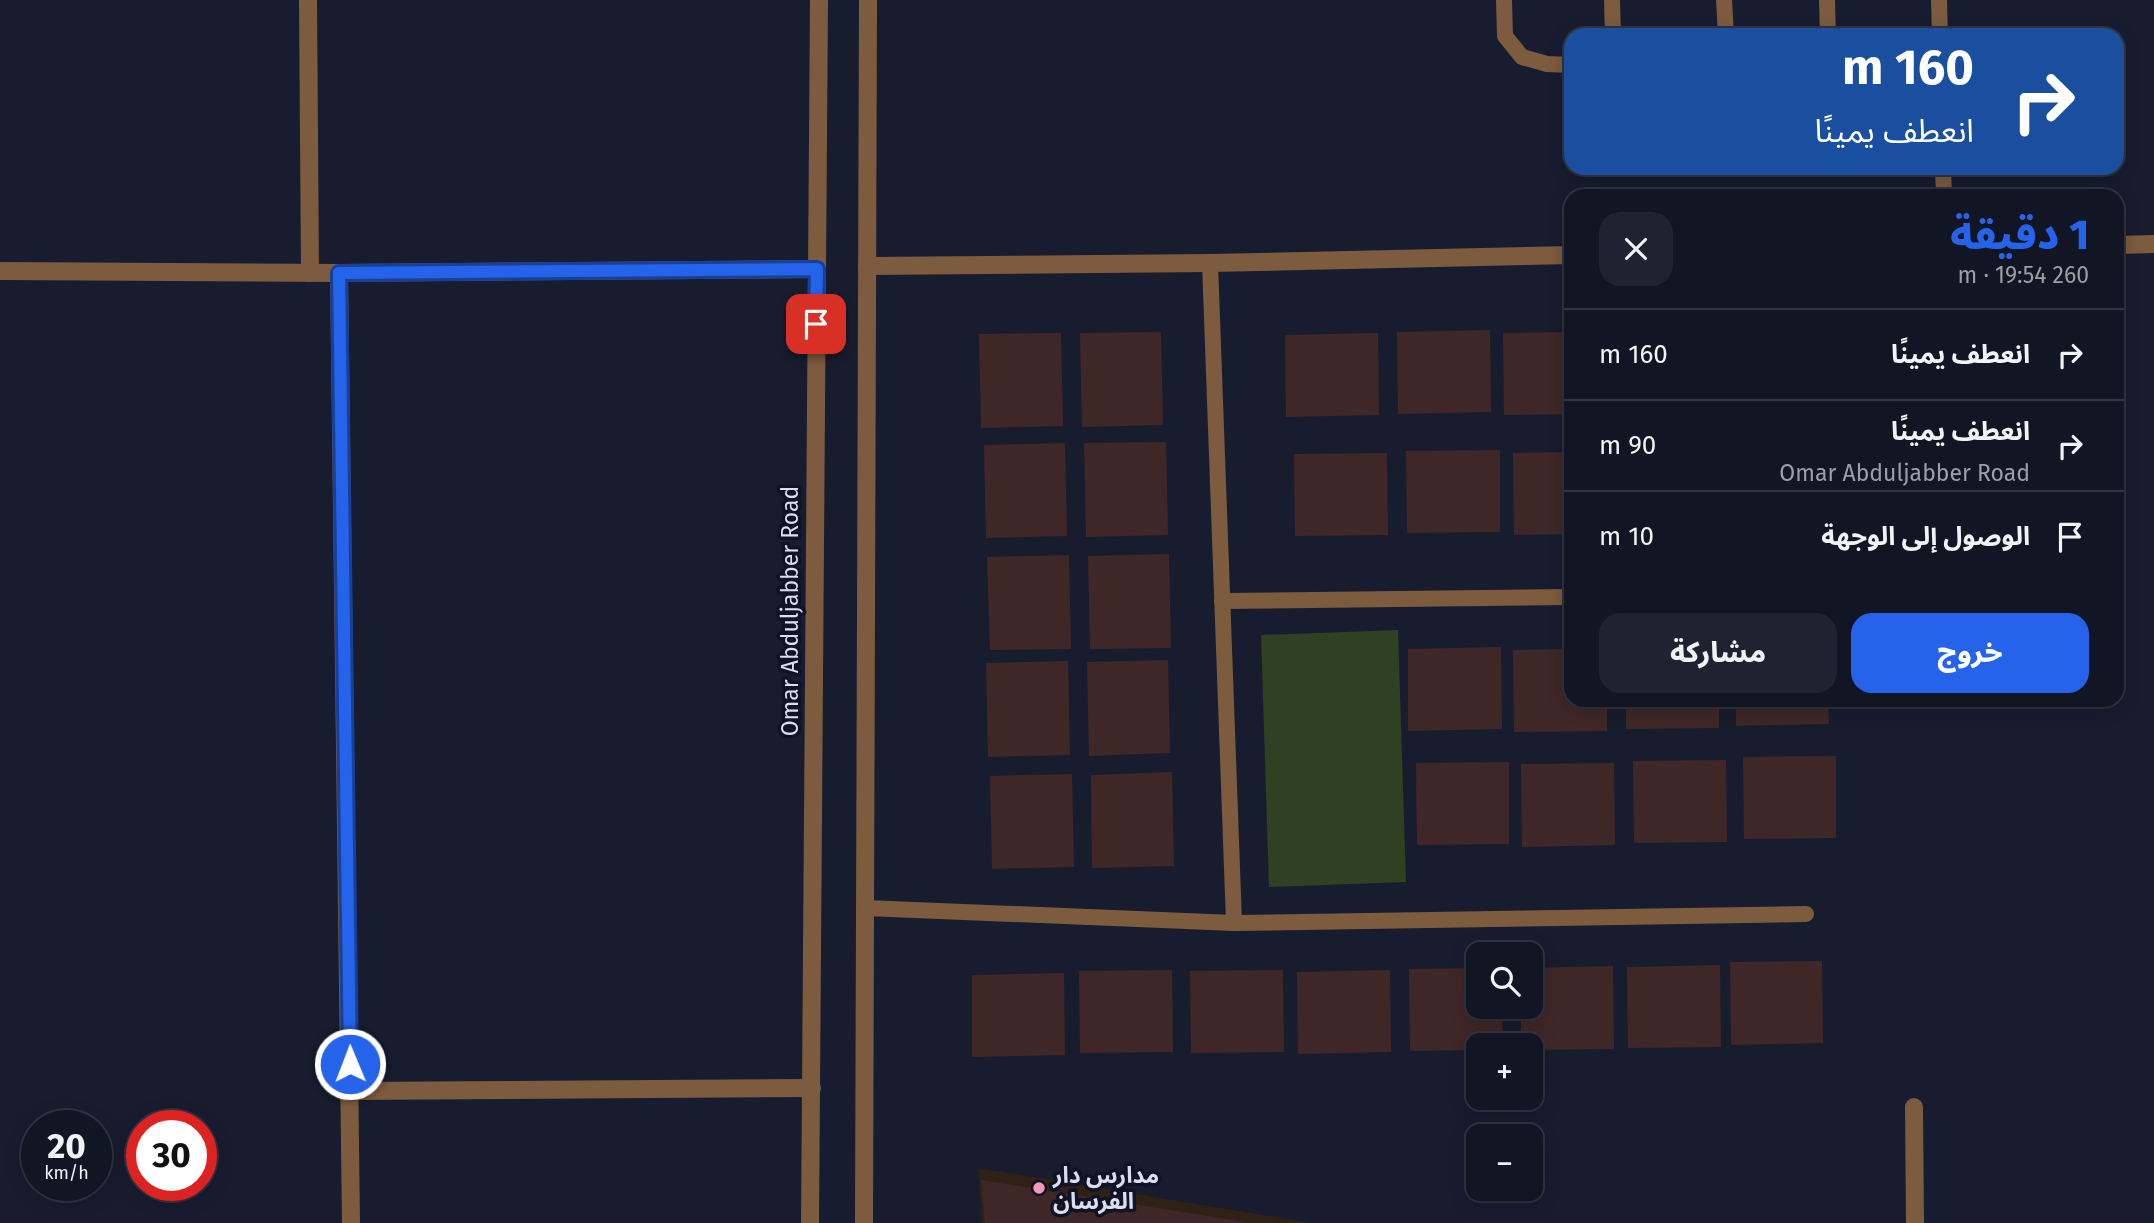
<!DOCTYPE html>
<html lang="ar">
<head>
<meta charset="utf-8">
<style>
	:root { --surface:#121523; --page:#1f2230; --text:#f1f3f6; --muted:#9c9fa6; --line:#313441; --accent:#2563eb }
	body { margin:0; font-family:"Fira Sans","Noto Sans Arabic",sans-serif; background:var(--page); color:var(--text); direction:rtl; height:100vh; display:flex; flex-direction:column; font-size:26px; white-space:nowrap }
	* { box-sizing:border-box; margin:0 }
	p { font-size:23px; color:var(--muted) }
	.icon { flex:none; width:38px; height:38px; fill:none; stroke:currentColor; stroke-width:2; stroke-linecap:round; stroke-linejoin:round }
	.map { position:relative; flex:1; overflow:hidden; direction:ltr }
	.sheet { position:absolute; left:1564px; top:189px; width:560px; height:518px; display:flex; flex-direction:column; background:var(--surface); border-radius:21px; box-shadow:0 4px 18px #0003,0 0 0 2px var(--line); direction:rtl }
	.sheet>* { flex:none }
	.banner { position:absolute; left:1564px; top:28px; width:560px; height:147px; border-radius:21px; box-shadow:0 4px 18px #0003,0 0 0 2px var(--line); direction:rtl; background:#1a4fa0; color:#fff; overflow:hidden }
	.buttons { position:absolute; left:1466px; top:942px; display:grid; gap:14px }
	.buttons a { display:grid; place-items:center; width:77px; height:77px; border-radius:14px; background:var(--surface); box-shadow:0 4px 18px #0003,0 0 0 2px var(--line); font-size:35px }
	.speed { position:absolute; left:21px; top:1110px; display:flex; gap:14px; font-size:35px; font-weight:700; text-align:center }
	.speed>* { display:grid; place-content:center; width:91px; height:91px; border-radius:50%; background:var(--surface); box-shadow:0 4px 18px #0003,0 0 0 2px var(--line); line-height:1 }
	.speed small { font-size:18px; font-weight:400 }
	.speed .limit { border:10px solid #d22; background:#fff; color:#111 }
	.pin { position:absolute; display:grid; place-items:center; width:60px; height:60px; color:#fff; margin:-30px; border-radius:14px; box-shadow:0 4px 10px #0006 }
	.me { position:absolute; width:77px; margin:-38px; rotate:359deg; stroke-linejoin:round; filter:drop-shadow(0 0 5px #0008) }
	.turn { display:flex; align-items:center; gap:24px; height:147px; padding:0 35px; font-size:32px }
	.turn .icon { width:91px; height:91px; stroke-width:2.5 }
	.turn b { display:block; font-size:49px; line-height:60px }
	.round { display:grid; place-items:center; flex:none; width:74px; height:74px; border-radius:21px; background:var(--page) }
	.headline { display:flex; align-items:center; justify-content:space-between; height:119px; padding:0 35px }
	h1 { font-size:42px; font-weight:800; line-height:52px; color:var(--accent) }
	.primary-button { display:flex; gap:14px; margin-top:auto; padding:14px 35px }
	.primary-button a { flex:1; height:80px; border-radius:21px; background:var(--accent); color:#fff; font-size:28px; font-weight:800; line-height:80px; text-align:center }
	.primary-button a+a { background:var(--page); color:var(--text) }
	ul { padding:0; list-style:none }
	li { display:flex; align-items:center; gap:21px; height:91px; padding:0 35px; border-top:2px solid var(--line) }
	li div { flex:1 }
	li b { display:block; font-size:26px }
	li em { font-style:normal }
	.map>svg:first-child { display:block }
	.education { fill:#302117 }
	.green { fill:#2f4023 }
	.building { fill:#402727 }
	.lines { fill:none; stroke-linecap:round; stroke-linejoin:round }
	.service { stroke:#7d5b3e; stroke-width:16 }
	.minor { stroke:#7d5b3e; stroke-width:18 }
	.route-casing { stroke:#184099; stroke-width:18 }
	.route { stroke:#2563eb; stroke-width:12 }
	.poi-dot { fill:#f09ab7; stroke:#101325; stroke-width:2.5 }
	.labels { text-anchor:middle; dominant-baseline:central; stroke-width:7; stroke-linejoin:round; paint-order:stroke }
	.street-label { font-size:23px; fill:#dbdeec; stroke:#101325 }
	.poi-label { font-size:23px; font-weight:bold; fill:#dbdeec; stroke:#101325; text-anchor:start }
</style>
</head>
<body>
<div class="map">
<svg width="2154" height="1223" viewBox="0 0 2154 1223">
	<rect width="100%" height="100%" fill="#181c2f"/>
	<path class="education" d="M 978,1168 L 1312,1223 L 982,1223 Z"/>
	<path class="green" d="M 1398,630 L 1406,882 L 1269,887 L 1261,635 Z"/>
	<g class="building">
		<path d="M 1490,330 L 1491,412 L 1398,414 L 1397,332 Z"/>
		<path d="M 1161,332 L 1163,425 L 1082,427 L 1080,333 Z"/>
		<path d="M 1572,332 L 1572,414 L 1504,415 L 1503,333 Z"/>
		<path d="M 1061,333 L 1063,426 L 981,428 L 979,334 Z"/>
		<path d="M 1378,333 L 1379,415 L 1286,417 L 1285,335 Z"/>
		<path d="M 1166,442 L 1168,535 L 1086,537 L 1084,443 Z"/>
		<path d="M 1065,443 L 1067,536 L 986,538 L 984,445 Z"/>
		<path d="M 1500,450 L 1500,532 L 1407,533 L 1406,451 Z"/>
		<path d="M 1572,452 L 1572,534 L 1514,535 L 1513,453 Z"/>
		<path d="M 1387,453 L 1388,535 L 1295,536 L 1294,454 Z"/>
		<path d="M 1169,554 L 1171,648 L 1090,649 L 1088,556 Z"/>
		<path d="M 1069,555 L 1071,649 L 990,650 L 987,557 Z"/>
		<path d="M 1501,647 L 1502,729 L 1408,731 L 1408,649 Z"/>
		<path d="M 1572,649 L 1572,700 L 1607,700 L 1607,731 L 1514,732 L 1513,650 Z"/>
		<path d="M 1168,660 L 1170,753 L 1089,756 L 1087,662 Z"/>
		<path d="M 1068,661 L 1070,755 L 988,757 L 986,663 Z"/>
		<path d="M 1626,700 L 1719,700 L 1719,728 L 1626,729 Z"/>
		<path d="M 1736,700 L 1828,700 L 1829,724 L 1736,726 Z"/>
		<path d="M 1836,756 L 1836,838 L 1744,839 L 1743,757 Z"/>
		<path d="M 1726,760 L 1727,842 L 1634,843 L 1633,761 Z"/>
		<path d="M 1509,762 L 1509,844 L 1417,845 L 1416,763 Z"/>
		<path d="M 1614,763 L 1615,845 L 1522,847 L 1521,764 Z"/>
		<path d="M 1172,772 L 1174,866 L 1092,868 L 1091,775 Z"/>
		<path d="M 1072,774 L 1074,867 L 992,869 L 990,776 Z"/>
		<path d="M 1822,961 L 1823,1043 L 1731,1045 L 1730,962 Z"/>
		<path d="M 1720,965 L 1721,1047 L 1628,1048 L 1627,967 Z"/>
		<path d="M 1613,966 L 1614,1049 L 1531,1050 L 1531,1045 L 1521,1045 L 1521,1006 L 1531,1006 L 1531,968 Z"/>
		<path d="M 1479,968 L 1479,1006 L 1502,1006 L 1503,1045 L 1479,1045 L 1479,1050 L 1410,1051 L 1409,969 Z"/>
		<path d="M 1172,970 L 1173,1052 L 1080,1053 L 1079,971 Z"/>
		<path d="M 1283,970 L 1284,1052 L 1191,1053 L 1190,971 Z"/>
		<path d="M 1390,970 L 1391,1052 L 1298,1054 L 1297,972 Z"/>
		<path d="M 1064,973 L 1065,1055 L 972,1057 L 972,975 Z"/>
		<path d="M 981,1180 L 1245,1222 L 1244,1223 L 985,1223 Z"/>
	</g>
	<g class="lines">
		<g class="service">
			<path d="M 1504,0 L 1505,36 L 1522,57 L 1547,64 L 1572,65"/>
			<path d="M 1612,0 L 1613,35"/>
			<path d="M 1724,0 L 1726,35"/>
			<path d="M 1827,0 L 1828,35"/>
			<path d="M 1939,0 L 1940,35"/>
			<path d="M 1943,168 L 1944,196"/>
			<path d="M 1210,263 L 1234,923"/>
			<path d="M 1222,601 L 1572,597"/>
			<path d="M 866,908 L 1234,923 L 1806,914"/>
		</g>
		<g class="minor">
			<path d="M 308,0 L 310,273"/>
			<path d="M 2118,245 L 2154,244"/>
			<path d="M 867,266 L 1210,263 L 1572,255"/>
			<path d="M 0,271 L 339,273 L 816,269"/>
			<path d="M 339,273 L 351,1223"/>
			<path d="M 350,1091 L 812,1088"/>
			<path d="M 1914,1107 L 1915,1223"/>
			<path d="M 810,1223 L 819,0"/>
			<path d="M 864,1223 L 868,0"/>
		</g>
	</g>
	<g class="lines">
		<g class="route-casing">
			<path id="route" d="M 350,1064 L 339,273 L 817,269 L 816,324"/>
		</g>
		<use href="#route" class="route"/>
	</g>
	<circle class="poi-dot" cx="1039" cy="1188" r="7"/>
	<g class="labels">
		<g class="street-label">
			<text transform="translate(790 611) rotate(-90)">Omar Abduljabber Road</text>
		</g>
		<g class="poi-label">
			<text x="1053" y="1175">مدارس دار<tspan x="1053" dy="26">الفرسان</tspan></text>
		</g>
	</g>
</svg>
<div class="buttons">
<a><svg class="icon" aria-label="search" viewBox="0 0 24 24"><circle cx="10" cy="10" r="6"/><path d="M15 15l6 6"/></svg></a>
<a>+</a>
<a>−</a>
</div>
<div class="speed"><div>20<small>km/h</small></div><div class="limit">30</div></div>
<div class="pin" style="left:816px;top:324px;background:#d93025"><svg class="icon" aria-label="arrive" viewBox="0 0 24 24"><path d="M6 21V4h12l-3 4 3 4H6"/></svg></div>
<svg class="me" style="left:350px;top:1064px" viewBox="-20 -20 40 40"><circle r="17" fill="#2563eb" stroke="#fff" stroke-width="3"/><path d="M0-11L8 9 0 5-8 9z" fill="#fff"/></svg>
<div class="banner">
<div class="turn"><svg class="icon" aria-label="right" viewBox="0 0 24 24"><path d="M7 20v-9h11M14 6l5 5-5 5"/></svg><div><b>160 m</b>انعطف يمينًا</div></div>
</div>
<section class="sheet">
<div class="headline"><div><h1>1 دقيقة</h1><p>260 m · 19:54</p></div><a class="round"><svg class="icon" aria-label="close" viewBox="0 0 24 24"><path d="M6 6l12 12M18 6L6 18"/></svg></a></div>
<ul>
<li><svg class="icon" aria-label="right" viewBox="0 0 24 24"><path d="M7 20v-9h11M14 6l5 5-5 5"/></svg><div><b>انعطف يمينًا</b></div><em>160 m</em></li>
<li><svg class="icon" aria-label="right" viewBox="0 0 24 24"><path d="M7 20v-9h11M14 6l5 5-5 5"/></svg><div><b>انعطف يمينًا</b><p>Omar Abduljabber Road</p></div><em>90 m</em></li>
<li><svg class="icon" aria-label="arrive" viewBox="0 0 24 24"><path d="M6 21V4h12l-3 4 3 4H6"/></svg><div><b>الوصول إلى الوجهة</b></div><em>10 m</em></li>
</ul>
<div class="primary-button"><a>خروج</a><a>مشاركة</a></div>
</section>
</div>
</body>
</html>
